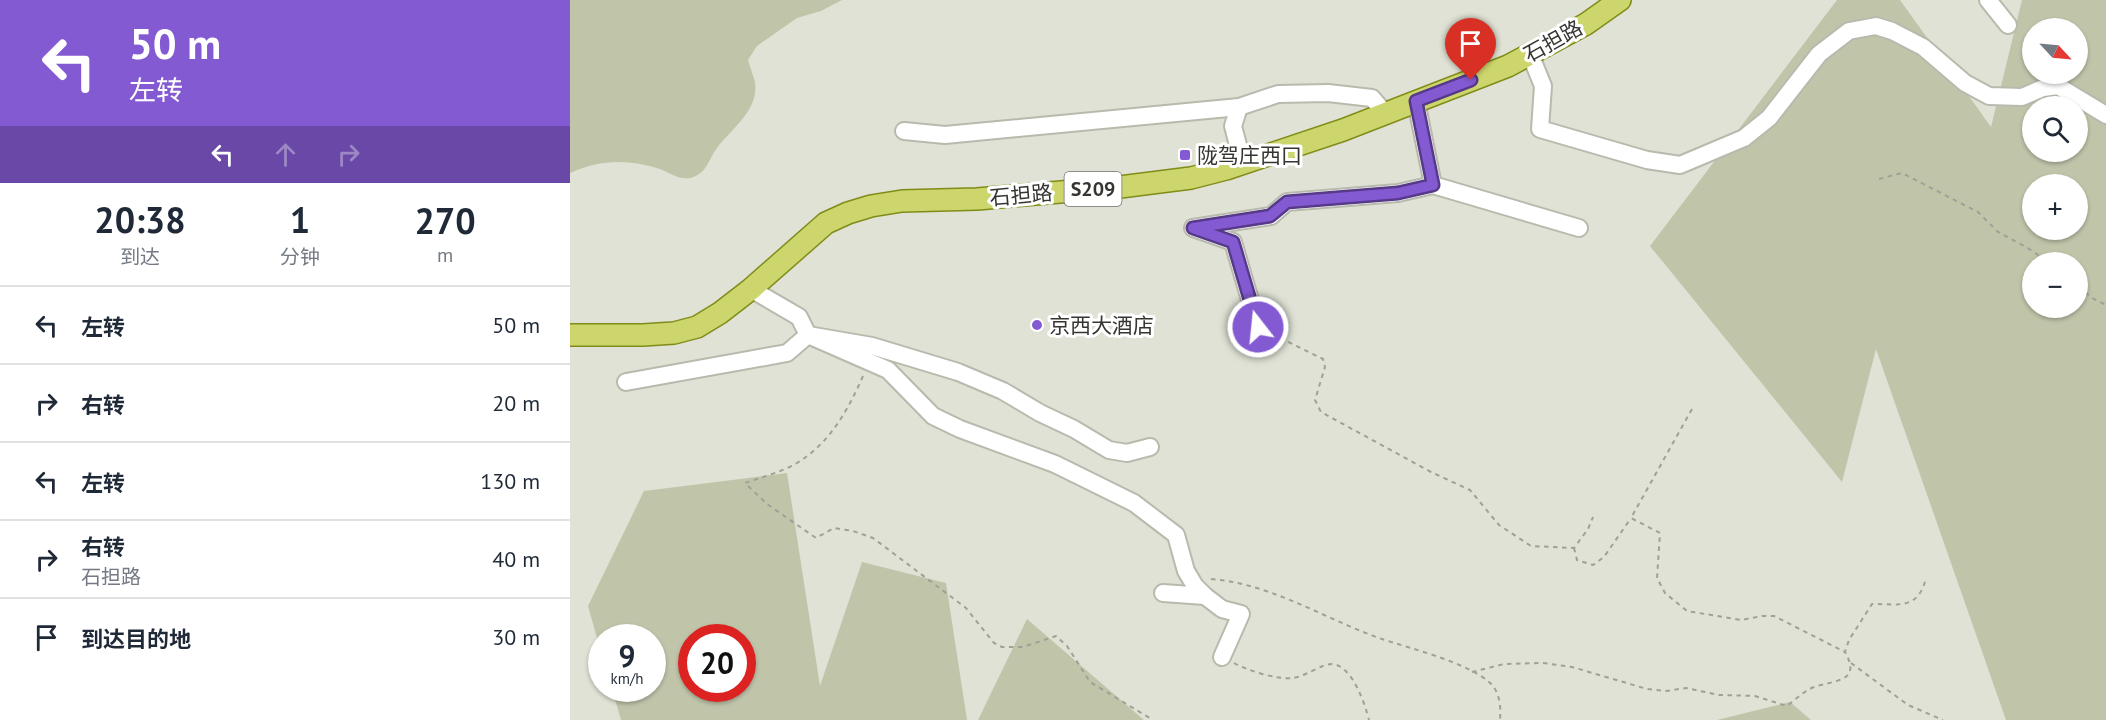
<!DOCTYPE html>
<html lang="zh">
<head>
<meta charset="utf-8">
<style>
	:root { --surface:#fff; --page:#f2f2f3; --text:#1f2937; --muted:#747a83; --line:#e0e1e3 }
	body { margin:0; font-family:"PT Sans","Noto Sans SC",sans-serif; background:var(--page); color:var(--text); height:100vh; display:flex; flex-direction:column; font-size:22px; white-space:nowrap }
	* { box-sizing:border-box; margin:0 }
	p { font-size:20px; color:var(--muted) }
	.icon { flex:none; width:33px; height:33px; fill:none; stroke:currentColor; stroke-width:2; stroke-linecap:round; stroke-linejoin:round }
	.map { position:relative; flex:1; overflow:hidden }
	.side { display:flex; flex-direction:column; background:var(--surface); width:570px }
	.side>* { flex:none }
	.top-card { background:#845ad3; color:#fff; overflow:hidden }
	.needle { width:39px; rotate:116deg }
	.fabs { position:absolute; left:1452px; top:18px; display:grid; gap:12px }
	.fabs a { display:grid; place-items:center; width:66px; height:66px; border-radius:50%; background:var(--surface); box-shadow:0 2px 4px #0004; font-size:30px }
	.speed { position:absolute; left:18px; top:624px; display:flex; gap:12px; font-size:30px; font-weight:700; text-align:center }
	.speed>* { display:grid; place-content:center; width:78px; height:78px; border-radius:50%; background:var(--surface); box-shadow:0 2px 4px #0004; line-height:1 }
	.speed small { font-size:15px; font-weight:400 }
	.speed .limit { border:9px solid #d22; background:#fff; color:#111 }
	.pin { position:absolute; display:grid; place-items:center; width:51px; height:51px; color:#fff; margin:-62px -26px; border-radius:50% 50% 50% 0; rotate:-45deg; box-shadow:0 0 6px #0007 }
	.pin .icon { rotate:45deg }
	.me { position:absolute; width:66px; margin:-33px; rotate:344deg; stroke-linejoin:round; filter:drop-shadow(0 0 4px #0008) }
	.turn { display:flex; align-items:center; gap:21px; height:126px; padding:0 30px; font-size:27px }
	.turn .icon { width:78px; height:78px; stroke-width:2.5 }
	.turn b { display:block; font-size:42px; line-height:51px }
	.lanes { display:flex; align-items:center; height:57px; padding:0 30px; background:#0003; justify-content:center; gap:30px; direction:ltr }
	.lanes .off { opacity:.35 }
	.eta { display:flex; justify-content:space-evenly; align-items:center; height:102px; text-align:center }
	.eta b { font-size:36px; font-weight:700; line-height:42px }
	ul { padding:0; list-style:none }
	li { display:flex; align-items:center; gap:18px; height:78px; padding:0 30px; border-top:2px solid var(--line) }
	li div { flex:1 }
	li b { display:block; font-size:22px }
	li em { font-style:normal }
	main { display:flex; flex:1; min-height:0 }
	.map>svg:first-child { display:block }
	.green { fill:#c0c5aa; fill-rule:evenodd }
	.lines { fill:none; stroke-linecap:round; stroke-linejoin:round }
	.minor-casing { stroke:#b8baad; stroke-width:20 }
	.major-casing { stroke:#818c18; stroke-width:24 }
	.path { stroke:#9fa196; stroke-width:2; stroke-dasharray:4.5 4.5; stroke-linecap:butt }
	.minor { stroke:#fff; stroke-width:16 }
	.major { stroke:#ccd66c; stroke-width:21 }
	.route-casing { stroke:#563a89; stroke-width:15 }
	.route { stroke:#845ad3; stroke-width:10 }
	.poi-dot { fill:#845ad3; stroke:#fff; stroke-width:2 }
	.labels { text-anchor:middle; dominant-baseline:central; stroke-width:6; stroke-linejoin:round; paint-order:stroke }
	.shield { fill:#fff; stroke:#72726f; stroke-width:1.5 }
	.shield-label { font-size:20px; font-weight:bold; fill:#353631 }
	.street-label { font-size:21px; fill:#353631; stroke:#fff }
	.poi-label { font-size:21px; fill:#353631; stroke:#fff; text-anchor:start }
</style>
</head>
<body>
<main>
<section class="side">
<div class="top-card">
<div class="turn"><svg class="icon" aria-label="left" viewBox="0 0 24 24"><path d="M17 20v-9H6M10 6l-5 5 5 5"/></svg><div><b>50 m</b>左转</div></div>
<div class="lanes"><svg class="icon" aria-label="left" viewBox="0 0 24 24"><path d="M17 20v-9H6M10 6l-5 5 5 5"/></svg><svg class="icon off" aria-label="ahead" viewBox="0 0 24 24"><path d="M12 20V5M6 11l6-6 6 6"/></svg><svg class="icon off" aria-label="right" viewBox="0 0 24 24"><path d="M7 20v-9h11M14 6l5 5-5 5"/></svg></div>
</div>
<div class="eta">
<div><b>20:38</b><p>到达</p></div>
<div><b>1</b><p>分钟</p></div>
<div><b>270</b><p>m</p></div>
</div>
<ul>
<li><svg class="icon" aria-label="left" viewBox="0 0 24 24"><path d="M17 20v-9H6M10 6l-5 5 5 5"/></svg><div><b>左转</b></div><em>50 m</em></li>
<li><svg class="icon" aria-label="right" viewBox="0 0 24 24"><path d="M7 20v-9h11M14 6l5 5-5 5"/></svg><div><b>右转</b></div><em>20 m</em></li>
<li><svg class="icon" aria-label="left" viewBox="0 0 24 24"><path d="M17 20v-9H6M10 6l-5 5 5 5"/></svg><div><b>左转</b></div><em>130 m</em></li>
<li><svg class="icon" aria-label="right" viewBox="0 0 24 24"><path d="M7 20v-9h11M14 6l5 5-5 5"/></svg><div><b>右转</b><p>石担路</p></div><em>40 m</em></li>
<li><svg class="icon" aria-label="arrive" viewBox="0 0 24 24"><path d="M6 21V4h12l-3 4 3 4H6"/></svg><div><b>到达目的地</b></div><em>30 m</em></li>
</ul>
</section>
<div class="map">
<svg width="1536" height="720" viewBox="0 0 1536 720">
	<rect width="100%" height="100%" fill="#dfe2d4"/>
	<g class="green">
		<path d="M 0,0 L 272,0 L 251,11 L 227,18 L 187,46 L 178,60 C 180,67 183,75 185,82 C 189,111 161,129 147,148 C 138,160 137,174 120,178 C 109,180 100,173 90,169 C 59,159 30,159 0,173 Z"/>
		<path d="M 1267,0 L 1330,0 L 1421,127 L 1452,0 L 1536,0 L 1536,720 L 1436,720 L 1306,349 L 1272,482 L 1080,246 ZM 1462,28 L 1508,28 L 1508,74 L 1462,74 ZM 1462,106 L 1508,106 L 1508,152 L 1462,152 ZM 1462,184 L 1508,184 L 1508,230 L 1462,230 ZM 1462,262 L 1508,262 L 1508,308 L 1462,308 Z"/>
		<path d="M 217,473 L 250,686 L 292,562 L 376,583 L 397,720 L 51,720 L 42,689 L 82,688 L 82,638 L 32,638 L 31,652 L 18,606 L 74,491 ZM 122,638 L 172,638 L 172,688 L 122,688 Z"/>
		<path d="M 457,619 L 574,720 L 408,720 Z"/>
		<path d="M 1220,702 L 1241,720 L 1147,720 Z"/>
	</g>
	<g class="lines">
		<g class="minor-casing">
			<g id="minor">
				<path d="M 1418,0 L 1438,25"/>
				<path d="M 960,54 L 973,86 L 970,129 L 1077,160 L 1110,165 L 1174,138 L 1199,118 L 1249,54 L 1279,31 L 1306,26 L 1322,31 L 1353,47 L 1395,83 L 1419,96 L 1452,97 L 1473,88 L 1488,86 L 1536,115"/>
				<path d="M 669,107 L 663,126 L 673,164"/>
				<path d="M 334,131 L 375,135 L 669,107 L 708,94 L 758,93 L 802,98 L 815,113"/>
				<path d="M 863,185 L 1009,228"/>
				<path d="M 181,289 L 229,317 L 238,335 L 318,370 L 363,416 L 390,429 L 485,464 L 564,503 L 606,535 L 616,571 L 625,586 L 635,596 L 593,593"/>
				<path d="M 688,327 L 663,242 L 623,228 L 701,216 L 717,202 L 828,193 L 863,185 L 846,101"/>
				<path d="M 56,382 L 217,353 L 238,335 L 302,346 L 388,372 L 433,391 L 470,413 L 504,429 L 539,450 L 557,453 L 580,447"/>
				<path d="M 635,596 L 652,609 L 671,614 L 652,657"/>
			</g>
		</g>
		<g class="major-casing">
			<path id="major" d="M 0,335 L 73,335 L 104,333 L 127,327 L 150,313 L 181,289 L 256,223 L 278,213 L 301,206 L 332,201 L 407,199 L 550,187 L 621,178 L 656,169 L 773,130 L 938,66 L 1016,24 L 1050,0"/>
		</g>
		<g class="path">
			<path d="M 1309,179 L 1332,173 L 1408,212 L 1428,232 L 1456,247 L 1479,262"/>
			<path d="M 1508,287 L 1524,299 L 1536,305"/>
			<path d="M 702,334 L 753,359 L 755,367 L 745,400 L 751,412 L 861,472 L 900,490 L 929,525 L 961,546 L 1004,548 L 1018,529 L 1023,517"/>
			<path d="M 293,376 C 278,410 260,443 227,463 C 212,472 192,477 175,483 L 197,504 L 246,538 L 264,528 L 283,531 L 303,538 L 396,608 L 424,643 L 432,647 L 453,647 L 486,636 L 497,646 L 520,682 L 583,720"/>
			<path d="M 1122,409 L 1061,518 L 1090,533 L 1087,578 L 1095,593 L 1117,611 L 1171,620 L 1192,616 L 1204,616 L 1275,652"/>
			<path d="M 1004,548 L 1007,560 L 1023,565 L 1034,557 L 1061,518"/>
			<path d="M 641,579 C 702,584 753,618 809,638 C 841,649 894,661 919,682 C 930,691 931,707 930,720"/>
			<path d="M 664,663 C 676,670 708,680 722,678 C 735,677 751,664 762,664 C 782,665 795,704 799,720"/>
			<path d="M 1281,663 L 1338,705 L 1373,720"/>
			<path d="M 902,672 L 934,664 L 973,663 L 1002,667 L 1077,689 L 1096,691 L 1116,688 L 1149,695 L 1185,696 L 1217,706 C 1226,699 1234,691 1244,687 C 1265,680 1292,682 1275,652 L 1279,640 L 1302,604 C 1330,604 1348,610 1356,578"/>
		</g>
		<use href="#minor" class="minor"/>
		<use href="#major" class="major"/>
	</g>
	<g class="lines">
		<g class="route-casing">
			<path id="route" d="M 688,327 L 663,242 L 623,228 L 700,216 L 717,202 L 828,193 L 863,185 L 846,101 L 901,80"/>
		</g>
		<use href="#route" class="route"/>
	</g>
	<g class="poi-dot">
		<rect x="609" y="149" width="12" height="12" rx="3"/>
		<circle cx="467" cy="325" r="6"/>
	</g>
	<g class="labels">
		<rect class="shield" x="494.5" y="172" width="57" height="34" rx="4.5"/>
		<g class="shield-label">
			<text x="523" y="189">S209</text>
		</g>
		<g class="street-label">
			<text transform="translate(983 41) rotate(-29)">石担路</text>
			<text transform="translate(451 195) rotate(-5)">石担路</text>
		</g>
		<g class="poi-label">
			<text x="627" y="155">陇驾庄西口</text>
			<text x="479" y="325">京西大酒店</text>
		</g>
	</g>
</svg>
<div class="fabs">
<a><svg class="needle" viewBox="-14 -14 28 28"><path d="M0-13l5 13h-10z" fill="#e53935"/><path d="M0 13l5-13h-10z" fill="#747a83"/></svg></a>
<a><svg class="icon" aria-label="search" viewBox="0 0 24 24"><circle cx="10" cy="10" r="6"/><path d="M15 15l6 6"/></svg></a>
<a>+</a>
<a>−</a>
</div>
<div class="speed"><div>9<small>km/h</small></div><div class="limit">20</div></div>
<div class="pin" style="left:901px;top:80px;background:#d93025"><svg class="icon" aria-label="arrive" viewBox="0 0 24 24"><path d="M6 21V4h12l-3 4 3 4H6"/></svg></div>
<svg class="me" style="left:688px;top:327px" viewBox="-20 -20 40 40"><circle r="17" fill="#845ad3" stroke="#fff" stroke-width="3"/><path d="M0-11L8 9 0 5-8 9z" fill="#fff"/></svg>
</div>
</main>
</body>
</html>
